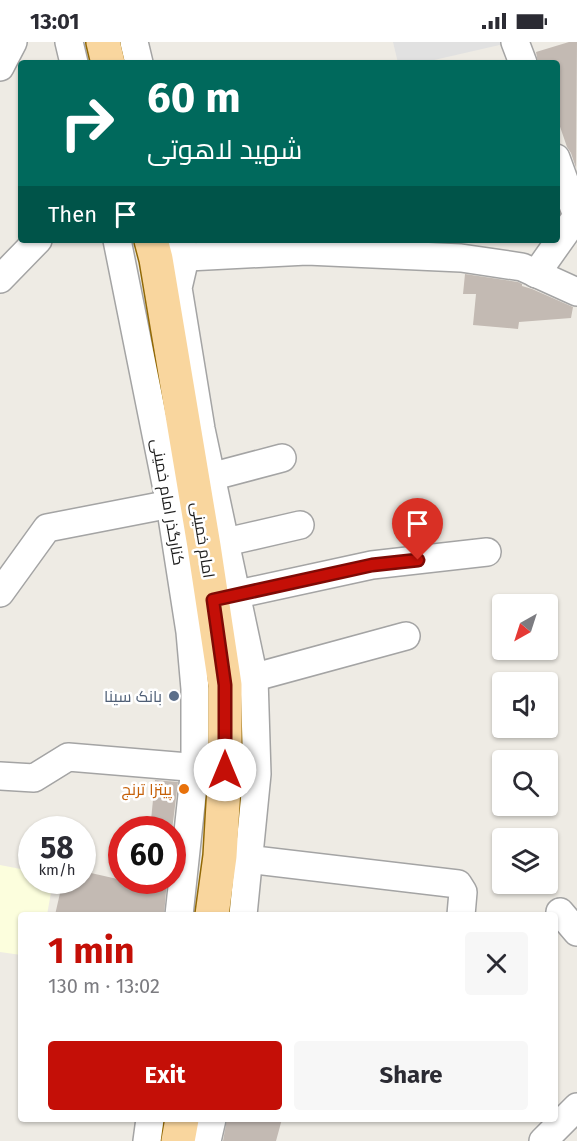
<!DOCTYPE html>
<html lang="en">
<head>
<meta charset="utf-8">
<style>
	:root { --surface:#fff; --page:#f7f7f7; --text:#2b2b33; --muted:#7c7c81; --accent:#c40f07 }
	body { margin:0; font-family:"Fira Sans",Cairo,sans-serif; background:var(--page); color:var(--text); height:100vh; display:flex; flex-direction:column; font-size:22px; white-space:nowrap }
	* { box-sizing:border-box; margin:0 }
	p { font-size:20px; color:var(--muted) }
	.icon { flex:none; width:33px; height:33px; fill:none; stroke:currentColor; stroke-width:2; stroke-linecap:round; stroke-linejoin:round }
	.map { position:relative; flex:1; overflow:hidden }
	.details { position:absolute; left:18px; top:870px; width:540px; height:210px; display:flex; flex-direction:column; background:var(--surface); border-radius:6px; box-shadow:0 2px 4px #0004 }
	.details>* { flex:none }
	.top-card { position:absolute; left:18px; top:18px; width:542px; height:183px; border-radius:6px; box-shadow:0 2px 4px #0004; background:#00695c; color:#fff; overflow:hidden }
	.needle { width:39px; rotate:219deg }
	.tools { position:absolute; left:492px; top:552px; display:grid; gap:12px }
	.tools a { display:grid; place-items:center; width:66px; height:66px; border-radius:6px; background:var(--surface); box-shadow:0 2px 4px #0004; font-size:30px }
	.speed { position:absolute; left:18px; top:774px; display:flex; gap:12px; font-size:30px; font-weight:700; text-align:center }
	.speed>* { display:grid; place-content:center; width:78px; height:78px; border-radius:50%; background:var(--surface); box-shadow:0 2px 4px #0004; line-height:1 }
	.speed small { font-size:15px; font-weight:400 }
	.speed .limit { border:9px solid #d22; background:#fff; color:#111 }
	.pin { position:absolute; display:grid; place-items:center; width:51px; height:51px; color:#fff; margin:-62px -26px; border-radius:50% 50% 50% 0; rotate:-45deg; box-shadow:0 0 6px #0007 }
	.pin .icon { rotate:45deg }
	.me { position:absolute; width:66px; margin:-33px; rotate:0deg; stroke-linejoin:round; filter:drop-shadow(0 0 4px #0008) }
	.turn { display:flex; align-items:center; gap:21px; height:126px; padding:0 30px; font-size:27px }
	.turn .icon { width:78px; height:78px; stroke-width:2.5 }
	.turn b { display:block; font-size:42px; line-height:51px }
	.then { display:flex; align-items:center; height:57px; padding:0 30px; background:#0003; gap:12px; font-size:22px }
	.round { display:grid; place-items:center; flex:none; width:63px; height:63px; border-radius:6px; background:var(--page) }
	.headline { display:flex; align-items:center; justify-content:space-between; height:102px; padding:0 30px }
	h1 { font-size:36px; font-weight:700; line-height:45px; color:var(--accent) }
	.button { display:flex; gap:12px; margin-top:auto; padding:12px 30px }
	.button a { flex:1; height:69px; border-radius:6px; background:var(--accent); color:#fff; font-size:24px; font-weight:700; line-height:69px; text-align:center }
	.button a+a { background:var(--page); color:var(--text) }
	.status { display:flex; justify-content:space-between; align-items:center; height:42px; padding:0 30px; background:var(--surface); direction:ltr }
	.status svg { height:16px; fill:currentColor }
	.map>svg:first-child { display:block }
	.education { fill:#fcfedd }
	.parking { fill:#e1e1e1 }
	.building { fill:#c3bab3 }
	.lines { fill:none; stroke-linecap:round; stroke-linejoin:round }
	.minor-casing { stroke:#a4a4a4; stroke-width:30 }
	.major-casing { stroke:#926905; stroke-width:36 }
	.minor { stroke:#fff; stroke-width:27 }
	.major { stroke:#f9d69e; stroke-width:33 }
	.route-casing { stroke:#7f0a05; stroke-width:15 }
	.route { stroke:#c40f07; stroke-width:10 }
	.service-dot { fill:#5c6f8a; stroke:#fff; stroke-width:2 }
	.food-dot { fill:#e8710a; stroke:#fff; stroke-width:2 }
	.labels { text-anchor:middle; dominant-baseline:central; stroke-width:5; stroke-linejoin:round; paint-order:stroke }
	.street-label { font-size:16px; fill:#1d1d1d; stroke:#fff }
	.service-label { font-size:16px; fill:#4e5e75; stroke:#fff; text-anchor:end }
	.food-label { font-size:16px; fill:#c56008; stroke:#fff; text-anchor:end }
</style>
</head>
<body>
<div class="status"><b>13:01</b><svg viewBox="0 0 49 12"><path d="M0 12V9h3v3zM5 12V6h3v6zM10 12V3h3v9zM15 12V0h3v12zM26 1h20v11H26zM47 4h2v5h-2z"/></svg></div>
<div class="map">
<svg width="577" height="1099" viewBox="0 0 577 1099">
	<rect width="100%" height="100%" fill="#eeebe4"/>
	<path class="education" d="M 0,823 L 31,829 L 32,838 L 53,839 L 47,873 L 21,873 L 21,913 L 0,910 Z"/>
	<path class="parking" d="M 393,0 L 503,0 L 504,2 L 421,21 L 398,21 Z"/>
	<g class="building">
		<path d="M 569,0 L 577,0 L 576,126 L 571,111 L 567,105 L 556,73 L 556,21 L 538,21 L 536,10 Z"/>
		<path d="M 465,232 L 518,240 L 522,242 L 522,244 L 532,247 L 573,265 L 571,276 L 519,280 L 518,287 L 473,283 L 476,252 L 463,252 Z"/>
		<path d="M 155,738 L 178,740 L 172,788 L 150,788 Z"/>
		<path d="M 82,829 L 144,843 L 145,838 L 167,838 L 164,873 L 55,873 L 63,838 L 82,838 Z"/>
		<path d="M 227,1077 L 282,1077 L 276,1099 L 223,1099 Z"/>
	</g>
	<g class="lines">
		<g class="minor-casing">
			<g id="minor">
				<path d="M 69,0 L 74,21"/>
				<path d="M 134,0 L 139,21"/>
				<path d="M 515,0 L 523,21"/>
				<path d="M 0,25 L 13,0"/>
				<path d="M 556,116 L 577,174"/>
				<path d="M 117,198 L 170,462 L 190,590 L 195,647 L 195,725 L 179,873"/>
				<path d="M 181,198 L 185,216 L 178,246 L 201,387 L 254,636 L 257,732 L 243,873"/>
				<path d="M 169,216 L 307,209 L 461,216 L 522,225 L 577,250"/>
				<path d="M 536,232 L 577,174"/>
				<path d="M 0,237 L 38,198"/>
				<path d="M 195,439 L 282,416"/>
				<path d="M 208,503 L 226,500 L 300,483"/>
				<path d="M 0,551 L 47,486 L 186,459"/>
				<path d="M 220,556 L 372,523 L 487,510"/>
				<path d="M 237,640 L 406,594"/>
				<path d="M 0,734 L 34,736 L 68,715 L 212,727"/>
				<path d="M 230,815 L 458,842 L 463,850 L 461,873"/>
				<path d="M 560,870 L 577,890"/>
				<path d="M 147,1099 L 150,1077"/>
				<path d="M 207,1099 L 212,1077"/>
				<path d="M 543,1099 L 577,1065"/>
			</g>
		</g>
		<g class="major-casing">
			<g id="major">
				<path d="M 103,0 L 108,21"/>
				<path d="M 151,198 L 156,217 L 204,504 L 225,643 L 225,728 L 220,814 L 212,873"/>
				<path d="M 178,1099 L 182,1077"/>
			</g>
		</g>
		<use href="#minor" class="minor"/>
		<use href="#major" class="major"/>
	</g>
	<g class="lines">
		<g class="route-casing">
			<path id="route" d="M 225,728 L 225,643 L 213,558 L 372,523 L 418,518"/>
		</g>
		<use href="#route" class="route"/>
	</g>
	<circle class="service-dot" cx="174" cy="654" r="6"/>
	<circle class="food-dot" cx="184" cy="747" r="6"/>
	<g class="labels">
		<g class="street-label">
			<text transform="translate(168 460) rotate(80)">کنارگذر امام خمینی</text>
			<text transform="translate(203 498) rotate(81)">امام خمینی</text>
		</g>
		<g class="service-label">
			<text x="162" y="654">بانک سینا</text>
		</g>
		<g class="food-label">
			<text x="172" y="747">پیتزا ترنج</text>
		</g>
	</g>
</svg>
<div class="tools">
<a><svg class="needle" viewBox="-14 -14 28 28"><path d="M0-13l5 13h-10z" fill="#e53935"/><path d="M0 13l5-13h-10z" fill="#7c7c81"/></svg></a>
<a><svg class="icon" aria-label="sound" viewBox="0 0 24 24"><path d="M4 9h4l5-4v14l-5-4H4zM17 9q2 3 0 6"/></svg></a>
<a><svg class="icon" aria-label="search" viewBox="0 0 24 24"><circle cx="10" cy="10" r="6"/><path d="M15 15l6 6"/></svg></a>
<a><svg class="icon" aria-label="layers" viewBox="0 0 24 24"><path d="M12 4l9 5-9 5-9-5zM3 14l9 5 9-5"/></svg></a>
</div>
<div class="speed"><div>58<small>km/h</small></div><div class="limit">60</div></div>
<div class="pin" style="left:418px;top:518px;background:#d93025"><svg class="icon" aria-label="arrive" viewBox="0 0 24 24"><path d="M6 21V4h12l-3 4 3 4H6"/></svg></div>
<svg class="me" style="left:225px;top:728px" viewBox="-20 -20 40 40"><circle r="19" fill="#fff"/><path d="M0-13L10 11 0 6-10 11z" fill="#c40f07"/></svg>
<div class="top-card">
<div class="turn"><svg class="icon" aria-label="right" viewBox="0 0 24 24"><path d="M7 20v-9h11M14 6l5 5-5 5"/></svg><div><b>60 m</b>شهید لاهوتی</div></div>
<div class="then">Then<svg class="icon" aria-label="arrive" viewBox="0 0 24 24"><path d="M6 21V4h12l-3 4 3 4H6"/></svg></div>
</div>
<section class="details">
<div class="headline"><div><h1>1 min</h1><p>130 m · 13:02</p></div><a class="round"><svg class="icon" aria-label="close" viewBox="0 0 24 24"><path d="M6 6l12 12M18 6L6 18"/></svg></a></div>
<div class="button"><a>Exit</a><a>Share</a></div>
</section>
</div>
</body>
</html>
